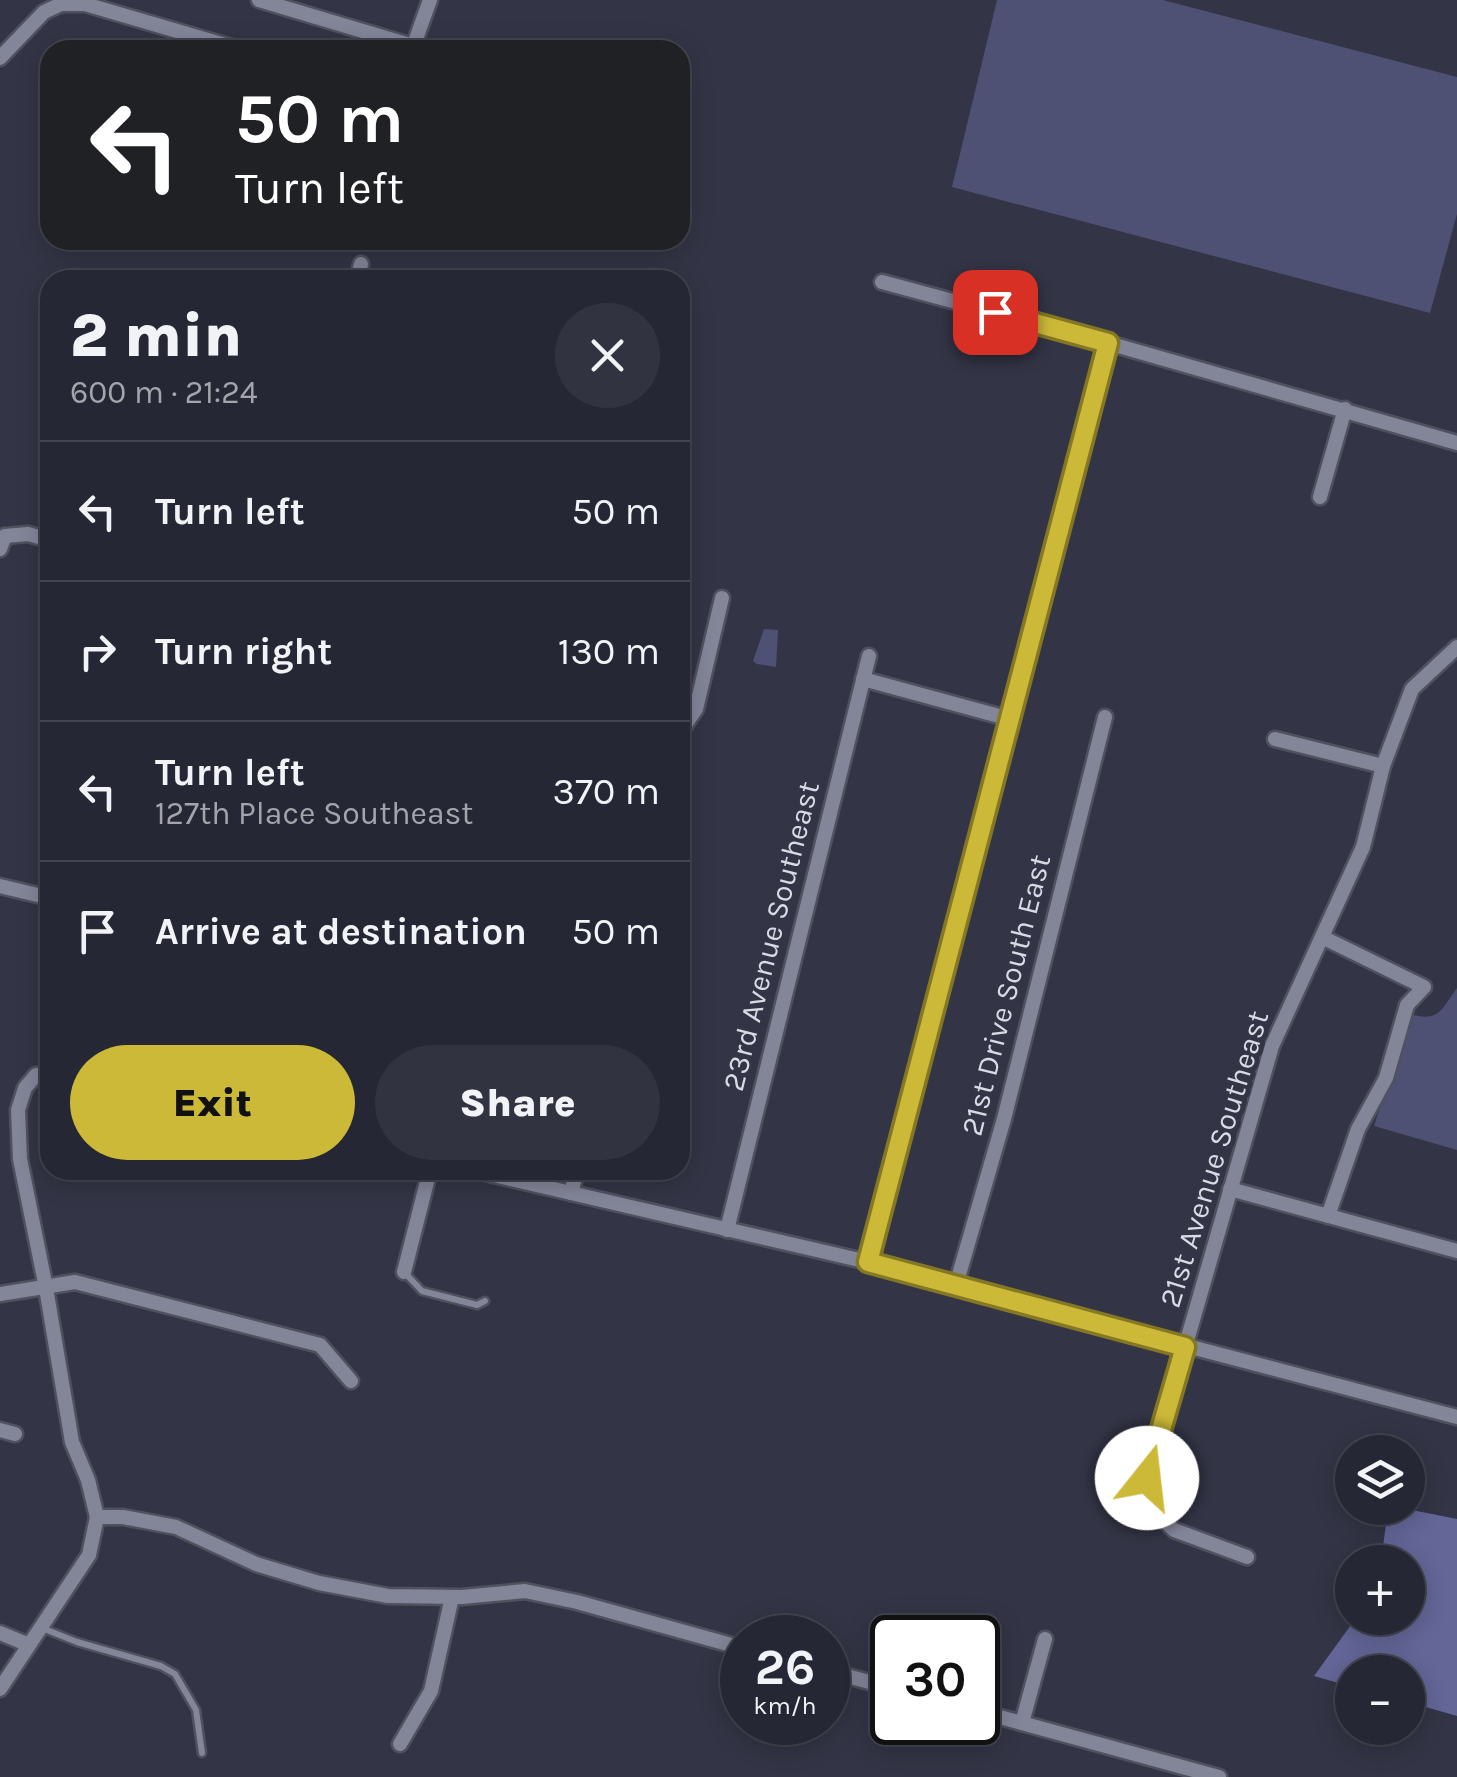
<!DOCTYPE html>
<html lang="en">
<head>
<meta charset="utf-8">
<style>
	:root { --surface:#262734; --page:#323340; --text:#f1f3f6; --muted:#a4a5ac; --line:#42444f; --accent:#cdb938 }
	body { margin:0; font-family:Karla,sans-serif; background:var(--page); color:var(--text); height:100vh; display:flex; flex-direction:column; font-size:38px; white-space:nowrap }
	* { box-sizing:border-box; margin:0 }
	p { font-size:32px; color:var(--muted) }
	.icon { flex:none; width:55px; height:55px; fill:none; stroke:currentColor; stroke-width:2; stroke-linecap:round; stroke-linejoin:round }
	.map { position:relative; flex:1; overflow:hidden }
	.drawer { position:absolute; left:40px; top:270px; width:650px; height:910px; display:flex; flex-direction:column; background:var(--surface); border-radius:30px; box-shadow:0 5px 25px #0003,0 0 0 2px var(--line) }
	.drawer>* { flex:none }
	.hud { position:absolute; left:40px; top:40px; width:650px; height:210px; border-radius:30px; box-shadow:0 5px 25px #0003,0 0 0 2px var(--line); background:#202124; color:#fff; overflow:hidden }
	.fabs { position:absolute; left:1335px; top:1435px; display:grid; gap:20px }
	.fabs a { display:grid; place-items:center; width:90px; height:90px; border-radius:50%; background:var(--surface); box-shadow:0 5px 25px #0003,0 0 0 2px var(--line); font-size:50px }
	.speed { position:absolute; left:720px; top:1615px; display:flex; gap:20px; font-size:50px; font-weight:700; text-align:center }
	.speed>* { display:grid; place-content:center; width:130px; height:130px; border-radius:50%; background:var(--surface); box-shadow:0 5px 25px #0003,0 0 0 2px var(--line); line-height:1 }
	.speed small { font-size:25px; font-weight:400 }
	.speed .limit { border:5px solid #111; border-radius:15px; background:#fff; color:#111 }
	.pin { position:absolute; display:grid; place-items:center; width:85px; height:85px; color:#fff; margin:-42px; border-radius:20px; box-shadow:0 5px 15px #0006 }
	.me { position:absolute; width:110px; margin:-55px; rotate:16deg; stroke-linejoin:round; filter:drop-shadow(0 0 8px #0008) }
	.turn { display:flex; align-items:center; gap:35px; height:210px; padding:0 30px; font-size:45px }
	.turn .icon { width:130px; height:130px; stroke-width:2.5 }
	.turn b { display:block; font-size:70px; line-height:85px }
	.round { display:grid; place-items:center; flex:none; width:105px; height:105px; border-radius:52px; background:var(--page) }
	.headline { display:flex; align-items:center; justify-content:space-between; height:170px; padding:0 30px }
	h1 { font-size:60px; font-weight:800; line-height:75px }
	.button { display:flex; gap:20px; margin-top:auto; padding:20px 30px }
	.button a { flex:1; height:115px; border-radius:60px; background:var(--accent); color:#111; font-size:40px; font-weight:800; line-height:115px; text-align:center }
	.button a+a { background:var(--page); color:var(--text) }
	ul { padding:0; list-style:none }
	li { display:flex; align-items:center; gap:30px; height:140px; padding:0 30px; border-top:2px solid var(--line) }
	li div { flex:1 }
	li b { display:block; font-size:38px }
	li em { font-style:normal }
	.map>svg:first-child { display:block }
	.green { fill:#4e5174 }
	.forest { fill:#636697 }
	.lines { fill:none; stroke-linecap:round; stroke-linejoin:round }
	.service-casing { stroke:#50515f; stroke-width:11 }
	.minor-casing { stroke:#50515f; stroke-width:19 }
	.service { stroke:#838599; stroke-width:6 }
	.minor { stroke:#838599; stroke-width:14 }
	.route-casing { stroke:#857824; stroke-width:25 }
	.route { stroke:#cdb938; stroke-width:18 }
	.labels { text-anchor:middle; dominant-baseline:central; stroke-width:10; stroke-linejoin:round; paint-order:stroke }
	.street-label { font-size:30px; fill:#d9dae5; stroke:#333445 }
</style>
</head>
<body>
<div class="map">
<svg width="1457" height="1777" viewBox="0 0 1457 1777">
	<rect width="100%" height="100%" fill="#333445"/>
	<g class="green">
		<path d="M 997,0 L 1163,0 L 1457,77 L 1457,214 L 1430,313 L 952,187 Z"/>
		<path d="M 764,629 L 778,630 L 776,667 L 757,664 L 753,661 Z"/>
		<path d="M 1457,988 L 1457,1150 L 1374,1126 L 1410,1014 C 1440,1023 1442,1008 1457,988 Z"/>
	</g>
	<path class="forest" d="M 1388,1508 L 1402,1508 L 1457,1519 L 1457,1716 L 1408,1702 L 1408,1672 L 1352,1672 L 1352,1687 L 1314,1676 L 1356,1618 L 1408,1618 L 1408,1562 L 1381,1562 Z"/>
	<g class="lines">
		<g class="service-casing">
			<g id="service">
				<path d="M 405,1273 L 422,1291 L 477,1305 L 485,1301"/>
				<path d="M 42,1628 L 77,1642 L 161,1666 L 175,1674 L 196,1710 L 202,1753"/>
			</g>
		</g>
		<g class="minor-casing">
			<g id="minor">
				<path d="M 259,0 L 413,46"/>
				<path d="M 412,50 L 430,0"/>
				<path d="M 0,58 L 44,12 L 61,4 L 85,4 L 242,50"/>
				<path d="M 357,280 L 361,264"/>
				<path d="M 882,282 L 1108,343 L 1457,443"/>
				<path d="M 1320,497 L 1345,409"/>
				<path d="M 0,549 L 5,536 L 28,534 L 50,540"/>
				<path d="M 863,679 L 1010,719"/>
				<path d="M 680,732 L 696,709 L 722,598"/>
				<path d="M 1275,739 L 1383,766"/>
				<path d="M 0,886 L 50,898"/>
				<path d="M 1322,937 L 1424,987 L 1407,1005 L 1386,1078 L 1358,1129 L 1328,1216"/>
				<path d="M 472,1170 L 868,1262 L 1457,1417"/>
				<path d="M 1230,1189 L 1457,1251"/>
				<path d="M 571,1193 L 577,1170"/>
				<path d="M 727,1230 L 869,656"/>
				<path d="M 868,1262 L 1108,343"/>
				<path d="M 404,1272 L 430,1170"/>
				<path d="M 956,1285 L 1004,1119 L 1105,717"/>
				<path d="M 0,1294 L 75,1282 L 320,1345 L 351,1381"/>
				<path d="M 0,1430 L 15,1434"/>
				<path d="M 97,1517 L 123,1517 L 176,1527 L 256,1564 L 319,1583 L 388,1596 L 462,1597 L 525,1591 L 577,1602 L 742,1648"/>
				<path d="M 1247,1557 L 1174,1530 L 1151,1508 L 1147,1479 L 1272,1046 L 1363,847 L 1383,766 L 1412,689 L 1457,647"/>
				<path d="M 0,1633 L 29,1645"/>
				<path d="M 828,1671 L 892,1688"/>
				<path d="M 0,1689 L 89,1555 L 97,1517 L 88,1480 L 72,1442 L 46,1288 L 20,1159 L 18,1110 L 25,1088 L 36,1075 L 50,1074"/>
				<path d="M 978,1711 L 1219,1777"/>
				<path d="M 1022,1723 L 1045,1639"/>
				<path d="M 400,1744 L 431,1691 L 452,1597"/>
			</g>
		</g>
		<use href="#service" class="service"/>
		<use href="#minor" class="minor"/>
	</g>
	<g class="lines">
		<g class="route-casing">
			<path id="route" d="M 995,312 L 1108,343 L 868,1262 L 1185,1347 L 1147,1478"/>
		</g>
		<use href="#route" class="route"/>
	</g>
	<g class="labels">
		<g class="street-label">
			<text transform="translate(771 936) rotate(-76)">23rd Avenue Southeast</text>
			<text transform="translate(1006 995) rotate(-76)">21st Drive South East</text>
			<text transform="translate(1214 1159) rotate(-73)">21st Avenue Southeast</text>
		</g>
	</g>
</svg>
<div class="fabs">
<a><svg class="icon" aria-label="layers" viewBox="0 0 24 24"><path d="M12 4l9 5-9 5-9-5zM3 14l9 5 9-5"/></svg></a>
<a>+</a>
<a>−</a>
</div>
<div class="speed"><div>26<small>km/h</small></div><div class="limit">30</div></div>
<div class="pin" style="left:995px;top:312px;background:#d93025"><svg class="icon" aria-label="arrive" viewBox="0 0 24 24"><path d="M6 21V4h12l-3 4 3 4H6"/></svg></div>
<svg class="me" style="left:1147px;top:1478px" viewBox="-20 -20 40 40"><circle r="19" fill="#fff"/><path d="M0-13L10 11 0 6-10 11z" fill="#cdb938"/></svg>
<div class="hud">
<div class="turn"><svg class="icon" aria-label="left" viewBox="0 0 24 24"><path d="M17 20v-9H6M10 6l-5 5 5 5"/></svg><div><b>50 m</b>Turn left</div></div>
</div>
<section class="drawer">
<div class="headline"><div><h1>2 min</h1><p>600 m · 21:24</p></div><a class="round"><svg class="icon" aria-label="close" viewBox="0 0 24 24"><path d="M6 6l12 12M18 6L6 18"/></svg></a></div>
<ul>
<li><svg class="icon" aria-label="left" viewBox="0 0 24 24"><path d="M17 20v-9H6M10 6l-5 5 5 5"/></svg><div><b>Turn left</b></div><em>50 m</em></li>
<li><svg class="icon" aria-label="right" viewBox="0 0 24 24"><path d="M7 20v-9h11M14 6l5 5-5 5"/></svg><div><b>Turn right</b></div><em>130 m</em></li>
<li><svg class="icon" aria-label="left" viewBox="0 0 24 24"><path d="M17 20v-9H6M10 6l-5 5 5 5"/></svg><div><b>Turn left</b><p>127th Place Southeast</p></div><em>370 m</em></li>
<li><svg class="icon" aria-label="arrive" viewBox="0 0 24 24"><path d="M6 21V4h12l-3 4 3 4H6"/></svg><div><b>Arrive at destination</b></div><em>50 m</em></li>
</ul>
<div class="button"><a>Exit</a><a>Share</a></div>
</section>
</div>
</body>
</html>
